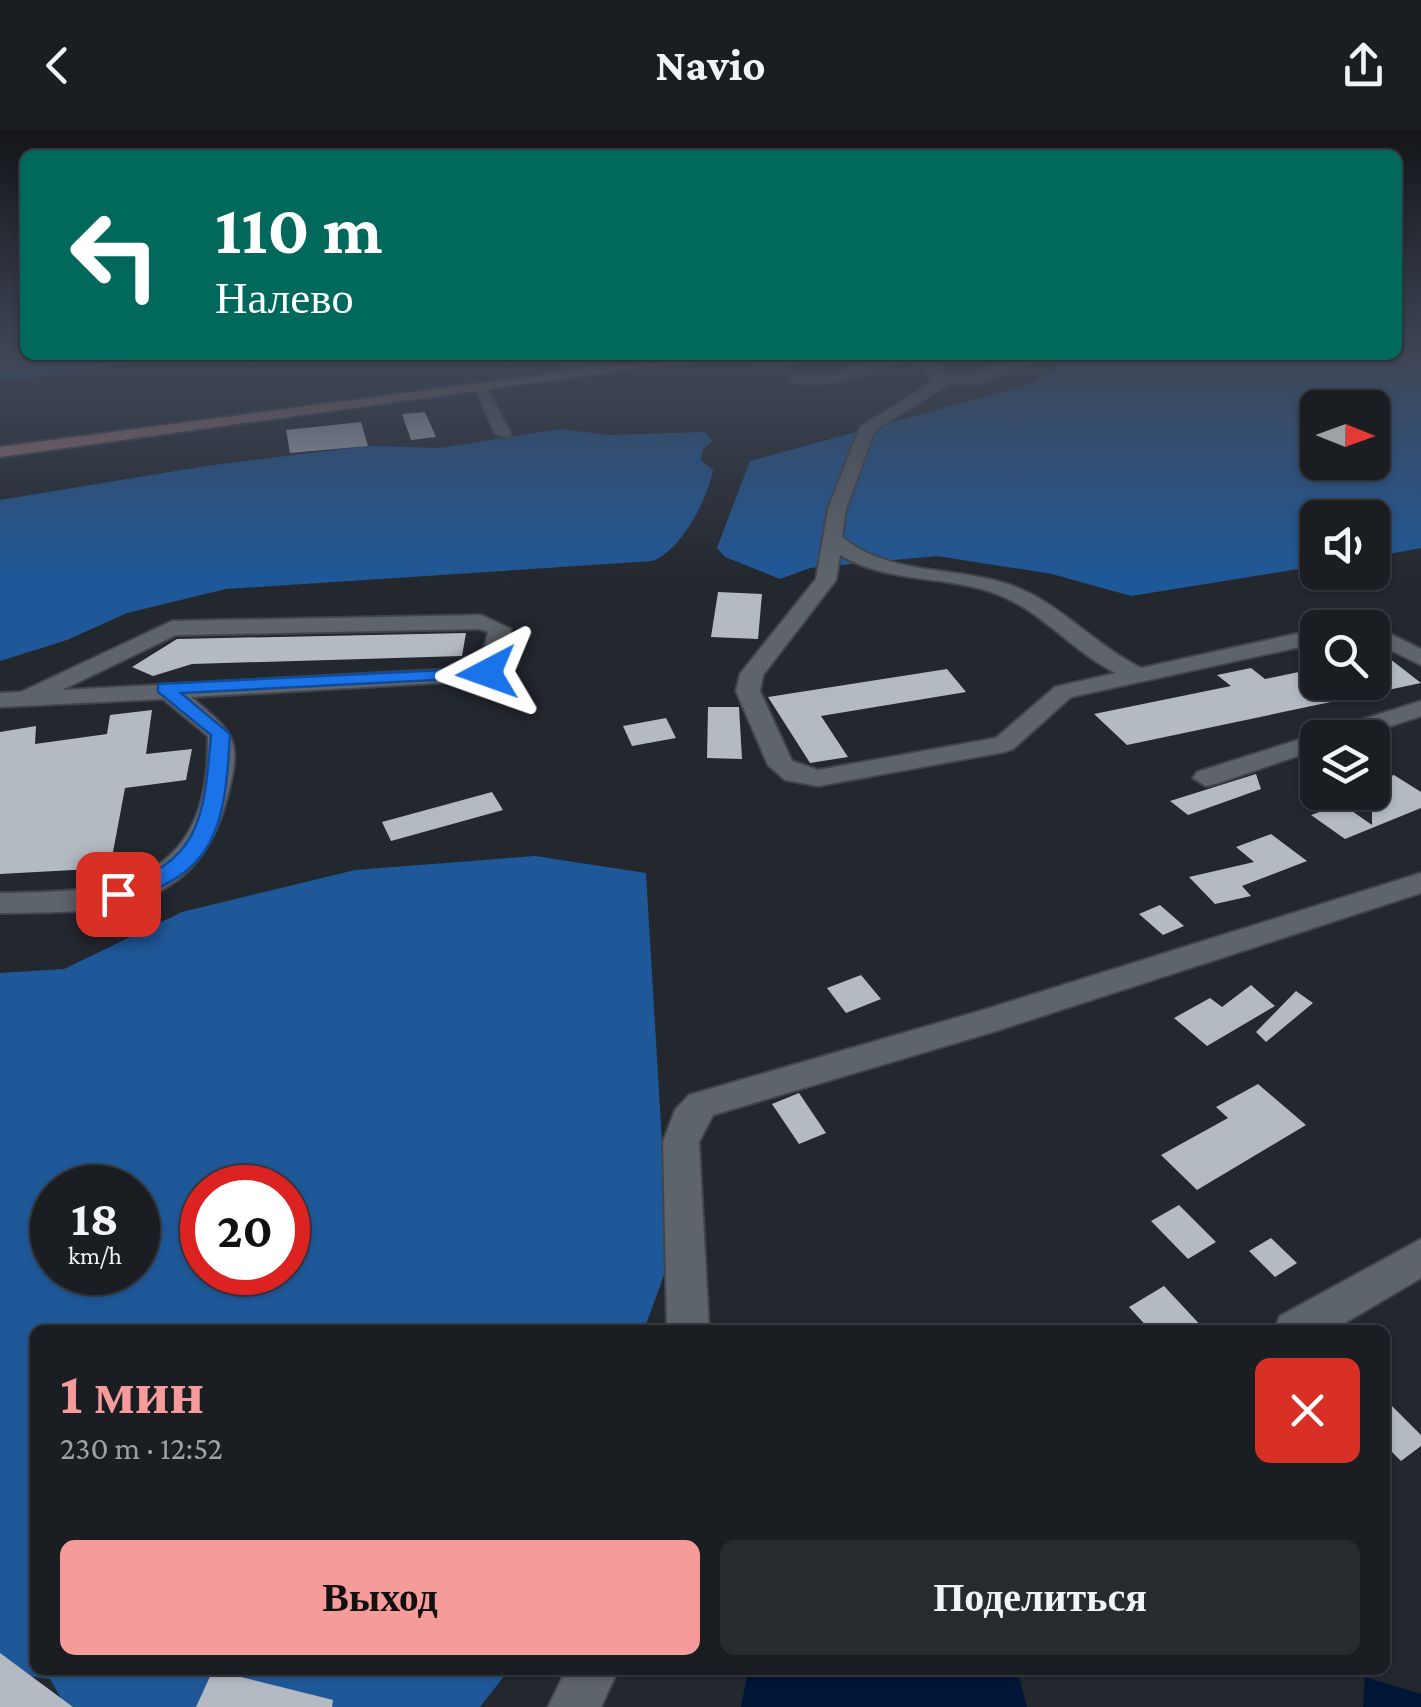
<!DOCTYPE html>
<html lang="ru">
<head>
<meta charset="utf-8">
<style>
	:root { --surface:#1a1d22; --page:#272a2f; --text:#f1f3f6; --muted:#9fa2a5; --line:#383b40; --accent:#f59b9a }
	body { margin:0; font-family:"Crimson Pro",serif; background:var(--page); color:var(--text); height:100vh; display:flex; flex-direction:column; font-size:38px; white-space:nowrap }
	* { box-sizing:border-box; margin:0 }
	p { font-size:32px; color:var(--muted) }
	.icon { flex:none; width:55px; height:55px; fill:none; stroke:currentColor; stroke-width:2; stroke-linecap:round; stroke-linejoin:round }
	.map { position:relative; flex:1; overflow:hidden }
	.side { position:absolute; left:30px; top:1195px; width:1360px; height:350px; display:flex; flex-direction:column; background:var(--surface); border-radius:15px; box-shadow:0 2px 8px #0004,0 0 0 2px var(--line) }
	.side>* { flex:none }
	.guide { position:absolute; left:20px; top:20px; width:1382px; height:210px; border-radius:15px; box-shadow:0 2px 8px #0004,0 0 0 2px var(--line); background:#00695c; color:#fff; overflow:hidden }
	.needle { width:65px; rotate:91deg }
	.fabs { position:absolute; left:1300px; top:260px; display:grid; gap:20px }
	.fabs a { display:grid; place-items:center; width:90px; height:90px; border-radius:15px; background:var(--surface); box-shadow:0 2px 8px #0004,0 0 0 2px var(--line); font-size:50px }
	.speed { position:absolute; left:30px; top:1035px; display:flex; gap:20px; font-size:50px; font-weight:700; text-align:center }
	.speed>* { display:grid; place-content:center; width:130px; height:130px; border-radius:50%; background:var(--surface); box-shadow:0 2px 8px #0004,0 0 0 2px var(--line); line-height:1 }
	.speed small { font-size:25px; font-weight:400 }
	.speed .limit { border:15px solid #d22; background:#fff; color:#111 }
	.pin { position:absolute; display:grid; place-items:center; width:85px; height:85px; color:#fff; margin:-42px; border-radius:20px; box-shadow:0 5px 15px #0006 }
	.me { position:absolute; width:110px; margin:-55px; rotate:266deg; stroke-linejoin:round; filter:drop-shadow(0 0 8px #0008) }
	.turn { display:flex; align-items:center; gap:35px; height:210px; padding:0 30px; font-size:45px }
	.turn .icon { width:130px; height:130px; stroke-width:2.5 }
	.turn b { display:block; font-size:70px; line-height:85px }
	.round { display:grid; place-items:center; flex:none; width:105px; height:105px; border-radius:15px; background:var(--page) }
	.headline { display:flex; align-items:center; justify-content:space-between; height:170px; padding:0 30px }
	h1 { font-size:60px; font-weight:700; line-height:75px; color:var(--accent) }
	.cta { display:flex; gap:20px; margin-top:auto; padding:20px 30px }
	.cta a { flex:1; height:115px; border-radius:15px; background:var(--accent); color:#111; font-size:40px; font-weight:700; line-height:115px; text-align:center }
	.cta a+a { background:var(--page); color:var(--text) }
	header { display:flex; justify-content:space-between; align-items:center; height:130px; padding:0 30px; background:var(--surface); font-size:45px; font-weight:700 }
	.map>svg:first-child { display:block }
	.forest { fill:#1f5898; fill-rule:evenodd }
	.water { fill:#001636 }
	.building { fill:#b4bac2 }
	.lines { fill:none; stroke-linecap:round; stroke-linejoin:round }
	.minor-casing { stroke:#41444a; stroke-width:4 }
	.major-casing { stroke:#41444a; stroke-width:4 }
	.minor { fill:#5e646b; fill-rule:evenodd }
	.major { fill:#9d7173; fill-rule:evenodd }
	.route { fill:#1a73e8; stroke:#114b97; stroke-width:2.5 }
</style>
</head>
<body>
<header><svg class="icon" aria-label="back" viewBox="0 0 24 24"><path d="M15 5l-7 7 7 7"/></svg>Navio<svg class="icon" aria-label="share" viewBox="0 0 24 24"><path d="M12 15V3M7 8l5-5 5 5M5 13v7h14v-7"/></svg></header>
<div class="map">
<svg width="1421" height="1577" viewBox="0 0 1421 1577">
	<rect width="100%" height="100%" fill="#23272e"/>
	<g class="forest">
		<path d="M 21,230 L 144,230 L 0,252 L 0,235 Z"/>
		<path d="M 1072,230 L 1421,230 L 1421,418 L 1373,427 L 1372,388 L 1318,388 L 1317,436 L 1131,466 L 1052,444 L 937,426 L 810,438 L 780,449 L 725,427 L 717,418 L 750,331 L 1032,254 ZM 1318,278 L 1372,278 L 1372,332 L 1318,332 Z"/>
		<path d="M 561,299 L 608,305 L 704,302 L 713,311 L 703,319 L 701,330 L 713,340 C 708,369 681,420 653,431 L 226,459 L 127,483 L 67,510 L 0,531 L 0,370 L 206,336 L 368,316 L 440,318 Z"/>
		<path d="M 535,726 L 646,743 L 669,1131 L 644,1200 L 35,1200 L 35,1540 L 509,1540 L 480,1577 L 66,1577 L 50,1549 L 0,1542 L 0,843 L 64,839 L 182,782 L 355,740 ZM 52,1058 L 138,1058 L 138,1142 L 52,1142 ZM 202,1058 L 288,1058 L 288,1142 L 202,1142 Z"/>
	</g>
	<g class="water">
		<path d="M 748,1540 L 1017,1540 L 1027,1577 L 741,1577 Z"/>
		<path d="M 1365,1547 L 1421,1564 L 1421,1577 L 1363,1577 Z"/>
	</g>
	<g class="building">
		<path d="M 425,282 L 436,307 L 411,310 L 402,284 Z"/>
		<path d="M 361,292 L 368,316 L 290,323 L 286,300 Z"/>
		<path d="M 718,462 L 762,464 L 758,509 L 711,507 Z"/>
		<path d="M 466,503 L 462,526 L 192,534 L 153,546 L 132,537 L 177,509 Z"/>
		<path d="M 1385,525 L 1421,553 L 1127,615 L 1094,584 L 1231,556 L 1217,545 L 1251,538 L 1265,549 L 1318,538 L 1318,552 L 1372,552 L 1372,527 Z"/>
		<path d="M 947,539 L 966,562 L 821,586 L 848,627 L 810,633 L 768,567 Z"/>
		<path d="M 708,577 L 739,577 L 742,629 L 707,628 Z"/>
		<path d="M 152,580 L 146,624 L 192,619 L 186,650 L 125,658 L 110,738 L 0,744 L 0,602 L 36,596 L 35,614 L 107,604 L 110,585 Z"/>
		<path d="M 666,588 L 676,608 L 632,616 L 623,596 Z"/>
		<path d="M 1256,644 L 1261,659 L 1188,685 L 1170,671 Z"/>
		<path d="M 1394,645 L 1421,662 L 1421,678 L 1345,709 L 1311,685 L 1342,674 L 1372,695 L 1372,652 Z"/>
		<path d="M 492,662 L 503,680 L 391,711 L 382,692 Z"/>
		<path d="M 1271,704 L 1307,731 L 1242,756 L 1251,766 L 1215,774 L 1189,747 L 1254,732 L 1236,717 Z"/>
		<path d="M 1160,775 L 1184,796 L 1163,805 L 1139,784 Z"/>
		<path d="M 861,845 L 881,869 L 846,883 L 827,858 Z"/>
		<path d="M 1251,855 L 1275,876 L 1207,916 L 1174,888 L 1210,868 L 1222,877 Z"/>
		<path d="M 1296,861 L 1313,873 L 1266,912 L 1256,902 Z"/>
		<path d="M 1258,954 L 1306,995 L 1197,1060 L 1161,1025 L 1228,988 L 1216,977 Z"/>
		<path d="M 799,963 L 826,1003 L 799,1014 L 772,974 Z"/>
		<path d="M 1179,1075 L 1216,1112 L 1188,1129 L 1151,1091 Z"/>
		<path d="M 1271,1108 L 1297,1133 L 1275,1147 L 1249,1121 Z"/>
		<path d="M 1164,1156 L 1205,1200 L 1150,1200 L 1129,1177 Z"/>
		<path d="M 1385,1269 L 1421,1305 L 1421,1316 L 1401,1331 L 1385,1315 Z"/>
		<path d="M 0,1523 L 73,1577 L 0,1577 Z"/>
		<path d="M 213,1540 L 333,1570 L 332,1577 L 196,1577 Z"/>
	</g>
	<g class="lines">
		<g class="minor-casing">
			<g id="minor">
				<path d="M 0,230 L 12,230 L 0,235 Z"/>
				<path d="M 560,230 L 577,230 L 594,244 L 582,247 Z"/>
				<path d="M 802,230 L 764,238 L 757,234 L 761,230 Z"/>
				<path d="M 876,230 L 898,230 C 877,244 811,263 789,249 L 797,244 L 839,243 Z"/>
				<path d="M 917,230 L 933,230 L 947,245 C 979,247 1003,230 1034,230 L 980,254 L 949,254 L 875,300 L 846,379 L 842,407 C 888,445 949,436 1004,453 C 1056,468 1092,514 1141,538 L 1318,499 L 1318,513 L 1071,567 L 1013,619 L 1004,622 L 818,656 L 785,650 L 768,635 L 736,561 L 740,544 L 816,449 L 828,379 L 860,297 L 933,252 ZM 840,425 C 887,453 941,445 991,462 C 1040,478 1071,521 1116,543 L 1055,557 L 996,608 L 818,640 L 792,631 L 760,561 L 763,545 L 836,450 Z"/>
				<path d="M 474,255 L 487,258 L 511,304 L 509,308 L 495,304 Z"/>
				<path d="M 481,485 L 511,499 L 504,539 L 487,550 L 191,567 C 232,602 243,607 228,664 C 198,786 105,782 0,783 L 0,763 C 115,762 207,756 208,614 L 208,606 L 163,569 L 0,577 L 0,563 L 21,562 L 172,491 ZM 479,499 L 488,502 L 481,535 L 475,538 L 62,560 L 176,505 Z"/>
				<path d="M 1372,495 L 1421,519 L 1421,535 L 1372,511 L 1372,498 L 1364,498 Z"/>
				<path d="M 1421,571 L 1421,586 L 1355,608 L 1318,608 L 1318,619 L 1215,654 L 1206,656 L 1193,648 L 1197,642 Z"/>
				<path d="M 1421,743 L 1421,763 L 996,901 L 713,985 L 699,1012 L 709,1200 L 667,1200 L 663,1012 L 675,980 L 689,965 L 983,880 Z"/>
				<path d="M 1421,1109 L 1421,1148 L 1333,1200 L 1274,1200 L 1280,1186 Z"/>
				<path d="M 566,1540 L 618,1540 L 601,1577 L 548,1577 Z"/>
			</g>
		</g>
		<g class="major-casing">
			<path id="major" d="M 655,230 L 697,230 L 0,327 L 0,317 Z"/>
		</g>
		<use href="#minor" class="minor"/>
		<use href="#major" class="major"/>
	</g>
	<linearGradient id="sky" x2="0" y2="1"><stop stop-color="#131519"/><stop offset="0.51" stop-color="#3f4757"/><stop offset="1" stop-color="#3f4757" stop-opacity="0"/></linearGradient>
	<rect width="1421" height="451" fill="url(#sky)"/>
	<path class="route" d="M 487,538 L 493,539 L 493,547 L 181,563 L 230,604 C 225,697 217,747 118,771 L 106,764 L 110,759 C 200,734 204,691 211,605 L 158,562 L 158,554 Z"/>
</svg>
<div class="fabs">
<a><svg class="needle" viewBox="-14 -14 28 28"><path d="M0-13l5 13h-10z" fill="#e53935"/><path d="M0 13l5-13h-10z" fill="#9fa2a5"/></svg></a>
<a><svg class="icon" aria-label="sound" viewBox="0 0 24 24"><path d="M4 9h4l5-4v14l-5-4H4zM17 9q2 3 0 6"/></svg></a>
<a><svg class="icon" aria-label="search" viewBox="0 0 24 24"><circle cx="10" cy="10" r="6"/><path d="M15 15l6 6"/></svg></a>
<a><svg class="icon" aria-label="layers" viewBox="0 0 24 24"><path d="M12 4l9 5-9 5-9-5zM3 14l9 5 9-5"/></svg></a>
</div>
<div class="speed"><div>18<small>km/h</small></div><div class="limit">20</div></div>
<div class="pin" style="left:118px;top:764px;background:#d93025"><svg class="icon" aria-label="arrive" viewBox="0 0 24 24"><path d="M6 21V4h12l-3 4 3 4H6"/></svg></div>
<svg class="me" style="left:487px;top:543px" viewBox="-20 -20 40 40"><path d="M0-17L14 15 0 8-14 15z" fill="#1a73e8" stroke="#fff" stroke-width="4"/></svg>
<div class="guide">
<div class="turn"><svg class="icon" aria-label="left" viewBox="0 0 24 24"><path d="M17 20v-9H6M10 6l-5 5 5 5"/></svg><div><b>110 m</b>Налево</div></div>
</div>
<section class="side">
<div class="headline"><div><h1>1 мин</h1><p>230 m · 12:52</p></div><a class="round" style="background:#d93025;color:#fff"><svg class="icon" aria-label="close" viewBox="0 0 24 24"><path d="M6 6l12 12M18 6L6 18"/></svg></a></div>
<div class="cta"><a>Выход</a><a>Поделиться</a></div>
</section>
</div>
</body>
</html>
